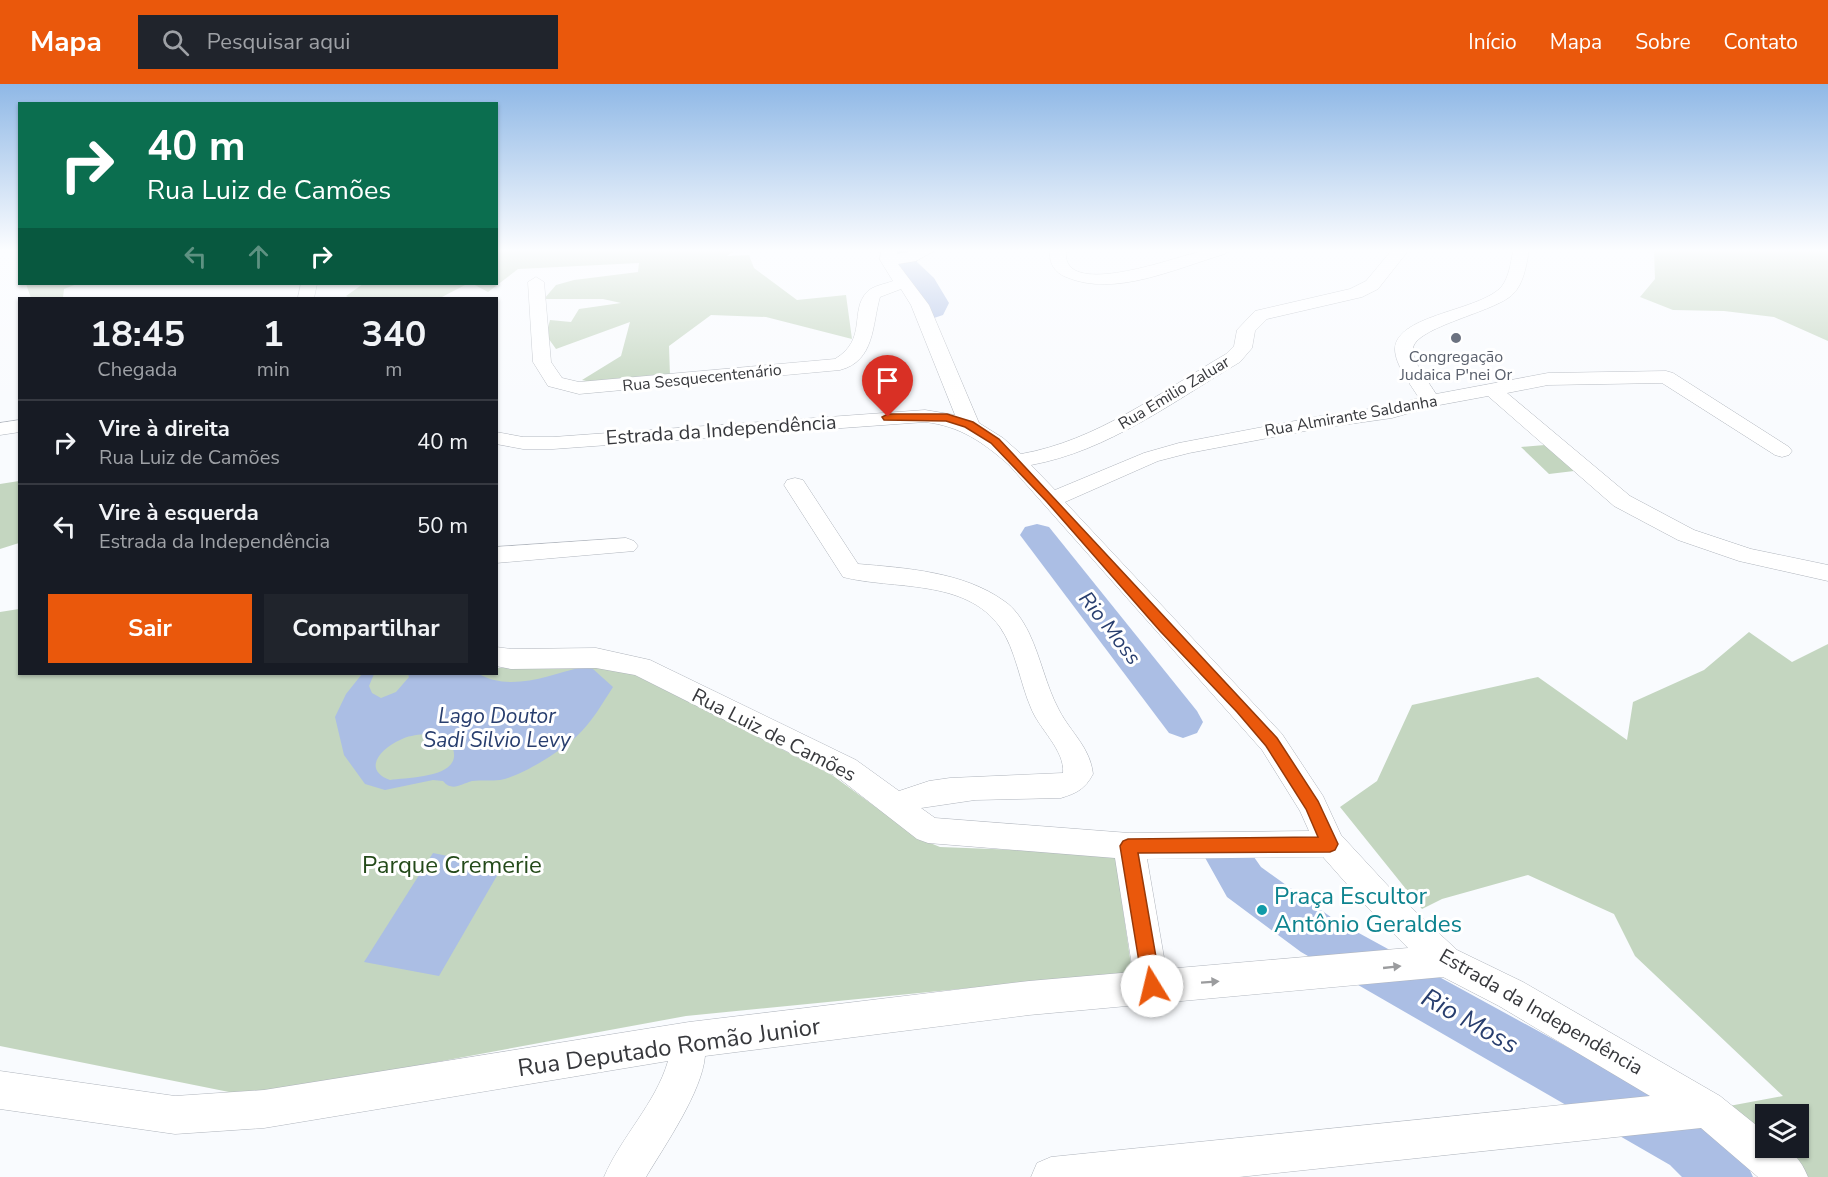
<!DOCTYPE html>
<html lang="pt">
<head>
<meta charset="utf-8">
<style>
	:root { --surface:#171b24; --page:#20242c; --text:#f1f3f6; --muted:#9ea1a6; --line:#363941; --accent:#ea580c }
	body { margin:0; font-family:"Nunito Sans",sans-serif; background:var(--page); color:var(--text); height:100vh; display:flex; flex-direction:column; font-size:22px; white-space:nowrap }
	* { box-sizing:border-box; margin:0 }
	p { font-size:20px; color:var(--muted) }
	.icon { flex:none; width:33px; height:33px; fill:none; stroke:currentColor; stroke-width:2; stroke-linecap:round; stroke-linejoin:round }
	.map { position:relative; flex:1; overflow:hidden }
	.side { position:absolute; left:18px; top:213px; width:480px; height:378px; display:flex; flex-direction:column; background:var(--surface); border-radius:0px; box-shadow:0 2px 4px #0004 }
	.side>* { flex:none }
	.top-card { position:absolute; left:18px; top:18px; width:480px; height:183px; border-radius:0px; box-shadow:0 2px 4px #0004; background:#0b6e4f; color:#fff; overflow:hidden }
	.buttons { position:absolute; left:1755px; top:1020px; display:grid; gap:12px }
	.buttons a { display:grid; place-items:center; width:54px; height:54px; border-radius:0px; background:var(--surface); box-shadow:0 2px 4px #0004; font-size:30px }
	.pin { position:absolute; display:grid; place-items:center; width:51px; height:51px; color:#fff; margin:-62px -26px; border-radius:50% 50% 50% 0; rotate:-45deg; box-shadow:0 0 6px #0007 }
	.pin .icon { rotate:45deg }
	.me { position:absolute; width:66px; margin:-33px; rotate:351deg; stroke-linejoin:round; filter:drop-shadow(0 0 4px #0008) }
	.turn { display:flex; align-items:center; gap:21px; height:126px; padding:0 30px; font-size:27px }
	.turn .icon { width:78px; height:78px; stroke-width:2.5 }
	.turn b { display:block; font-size:42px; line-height:51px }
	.lanes { display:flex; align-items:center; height:57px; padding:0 30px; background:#0003; justify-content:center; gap:30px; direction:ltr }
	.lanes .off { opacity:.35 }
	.eta { display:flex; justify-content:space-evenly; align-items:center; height:102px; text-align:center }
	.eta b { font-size:36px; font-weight:700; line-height:42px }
	.button { display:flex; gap:12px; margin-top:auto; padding:12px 30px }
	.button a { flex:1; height:69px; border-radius:0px; background:var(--accent); color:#fff; font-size:24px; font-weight:700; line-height:69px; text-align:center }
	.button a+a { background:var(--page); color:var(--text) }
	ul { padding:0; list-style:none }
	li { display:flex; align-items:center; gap:18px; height:84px; padding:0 30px; border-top:2px solid var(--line) }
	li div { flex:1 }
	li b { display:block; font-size:22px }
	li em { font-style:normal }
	header { display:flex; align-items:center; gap:36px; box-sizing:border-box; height:84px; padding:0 30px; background:var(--accent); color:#fff }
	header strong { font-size:28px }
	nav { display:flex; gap:33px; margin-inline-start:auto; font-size:21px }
	.search { width:420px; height:54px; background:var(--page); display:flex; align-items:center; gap:15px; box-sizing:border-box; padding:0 21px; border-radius:0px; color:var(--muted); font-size:22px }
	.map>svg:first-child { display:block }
	.green { fill:#c4d6c0; fill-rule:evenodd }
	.water { fill:#abbee4; fill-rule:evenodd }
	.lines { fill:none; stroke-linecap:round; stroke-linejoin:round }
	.river { fill:#abbee4; fill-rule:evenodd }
	.minor-casing { stroke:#afb4bc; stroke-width:1 }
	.minor { fill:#fff; fill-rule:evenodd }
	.oneway { fill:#9b9c9e }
	.route { fill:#ea580c; stroke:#983908; stroke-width:1.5 }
	.worship-dot { fill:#6b7280; stroke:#fff; stroke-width:2 }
	.culture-dot { fill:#0f9aa8; stroke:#fff; stroke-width:2 }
	.labels { text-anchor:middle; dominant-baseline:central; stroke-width:6; stroke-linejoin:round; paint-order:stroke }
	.far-worship-label { font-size:16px; fill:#5b616d; stroke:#fff }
	.far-street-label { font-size:16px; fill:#37383c; stroke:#fff }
	.street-label { font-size:20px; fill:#37383c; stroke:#fff }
	.water-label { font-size:21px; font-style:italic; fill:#283e6e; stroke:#fff }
	.near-park-label { font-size:24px; fill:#244a1a; stroke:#fff }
	.near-culture-label { font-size:24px; fill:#0d838f; stroke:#fff; text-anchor:start }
	.near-street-label { font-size:24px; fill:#37383c; stroke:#fff }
	.near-water-label { font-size:26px; font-style:italic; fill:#283e6e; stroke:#fff }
</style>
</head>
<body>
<header>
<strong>Mapa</strong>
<div class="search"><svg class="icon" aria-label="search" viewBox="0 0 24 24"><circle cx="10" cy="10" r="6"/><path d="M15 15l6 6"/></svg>Pesquisar aqui</div>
<nav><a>Início</a><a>Mapa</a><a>Sobre</a><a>Contato</a></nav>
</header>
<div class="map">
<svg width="1828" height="1093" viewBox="0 0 1828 1093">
	<rect width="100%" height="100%" fill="#f9fbfe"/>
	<g class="green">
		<path d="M 497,167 L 734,167 L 727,172 L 749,171 L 754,184 L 797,216 L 846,211 L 852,255 L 766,233 L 711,231 L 669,262 L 670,292 L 598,300 L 582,296 L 621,272 L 630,238 L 556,265 L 546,251 L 550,236 L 571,238 L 579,225 L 621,219 L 603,215 L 544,215 L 556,201 L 574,196 L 638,188 L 639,179 L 518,185 L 488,208 L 473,200 L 496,200 Z"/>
		<path d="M 1654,167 L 1828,167 L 1828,257 L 1774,233 L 1724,227 L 1673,226 L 1640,213 L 1655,195 Z"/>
		<path d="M 26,200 L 77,200 L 64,205 L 63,214 L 31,214 Z"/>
		<path d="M 363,200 L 467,200 L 440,214 L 350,214 L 346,212 Z"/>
		<path d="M 1545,361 L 1574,387 L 1549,390 L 1521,363 Z"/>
		<path d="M 19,397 L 19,462 L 19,459 L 0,465 L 0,400 Z"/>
		<path d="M 19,525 L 20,590 L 496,590 L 497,584 L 559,579 L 626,585 L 832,691 L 918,754 L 940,763 L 1115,770 L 1132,888 L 686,932 L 269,1009 L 234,1009 L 0,962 L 0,528 Z"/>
		<path d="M 1749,548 L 1792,578 L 1828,560 L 1828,1093 L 1794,1093 L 1713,1025 L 1783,1012 L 1635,872 L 1614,830 L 1528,791 L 1442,815 L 1422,825 L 1340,723 L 1377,697 L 1412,621 L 1538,593 L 1627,656 L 1633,618 L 1704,586 ZM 1766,1030 L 1798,1030 L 1798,1064 L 1766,1064 Z"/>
	</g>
	<g class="water">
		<path d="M 582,583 L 593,585 L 613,603 C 602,620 592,638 577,652 C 561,667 522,692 500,696 C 491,697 481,696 472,697 C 461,700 452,708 443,697 L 433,696 L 385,706 L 365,700 L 344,671 L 335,633 L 346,610 L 362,590 L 374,590 L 369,602 L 372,609 L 381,614 L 396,608 L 409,593 L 408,590 L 479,590 C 511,608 550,591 582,583 ZM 424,650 L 431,655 L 451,660 C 468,694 410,693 390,696 C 361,685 382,664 400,656 C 407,652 416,651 424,650 Z"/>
		<path d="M 433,769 L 502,783 L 439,892 L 364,878 Z"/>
	</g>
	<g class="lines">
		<g class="river">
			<path d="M 894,167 L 918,167 L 917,178 L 934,194 L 949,219 L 943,231 L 934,234 L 925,231 L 921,226 L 923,219 L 915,203 L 893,180 Z"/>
			<path d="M 1037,440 L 1049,443 L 1197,627 L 1203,638 L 1197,649 L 1183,654 L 1169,649 L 1020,451 L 1025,443 Z"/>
			<path d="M 1226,750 L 1242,756 L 1261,783 L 1335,836 L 1710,1041 L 1744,1073 L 1753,1093 L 1682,1093 L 1670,1081 L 1301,868 L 1227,813 L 1203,770 L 1210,756 Z"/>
		</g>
		<g class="minor-casing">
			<g id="minor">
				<path d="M 881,167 L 897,167 L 897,170 L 912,167 L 934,167 L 916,177 L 898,180 L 929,221 L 979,339 L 1003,354 L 1021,370 C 1096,357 1161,308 1226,270 L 1234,262 L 1237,246 L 1255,227 L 1350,205 L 1366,197 L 1391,167 L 1408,167 L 1378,205 L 1362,213 L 1267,235 L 1255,247 L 1252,264 L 1240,278 C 1174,317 1108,367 1031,381 L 1055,406 L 1144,369 L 1179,359 L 1321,332 L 1390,322 L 1419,314 C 1411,301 1395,281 1395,265 C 1396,230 1482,227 1502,202 C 1509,193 1511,178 1513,167 L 1529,167 C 1526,182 1524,199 1513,210 C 1496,228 1414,243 1413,265 C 1413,280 1429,298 1436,310 L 1548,289 L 1666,287 L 1673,289 L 1789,363 L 1792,367 L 1789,371 L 1782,373 L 1775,371 L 1662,299 L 1548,301 L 1507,309 L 1630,412 L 1694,446 L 1751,465 L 1828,481 L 1828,497 L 1739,477 L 1678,456 L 1614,422 L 1488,312 L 1434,322 L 1392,334 L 1321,344 L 1189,369 L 1158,377 L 1065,418 L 1282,650 L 1323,712 L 1341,751 L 1390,804 L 1457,866 L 1523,898 L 1720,1012 L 1766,1049 L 1766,1064 C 1789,1064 1799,1071 1808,1093 L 1758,1093 L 1701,1044 L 1239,1093 L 1031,1093 L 1037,1079 L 1051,1073 L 1650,1012 L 1499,922 L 1443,893 L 1029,931 L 705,972 C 702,1008 665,1061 646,1093 L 604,1093 C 621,1053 656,1019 668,977 L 264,1044 L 175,1050 L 0,1025 L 0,987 L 175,1012 L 264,1006 L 689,938 L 1029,897 L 1133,888 L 1115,774 L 928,759 L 917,755 L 836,692 L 635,591 L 596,584 L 511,585 L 496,582 L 496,563 L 511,565 L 596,564 L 650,576 L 856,676 L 899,707 L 929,697 L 950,694 L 1063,689 C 1065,666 1039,645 1031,624 C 1020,599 1016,566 1000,543 C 965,494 893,506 843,493 L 784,401 L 787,396 L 795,394 L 803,396 L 858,480 C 906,484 964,488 1004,517 C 1015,524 1023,537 1029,549 C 1041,574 1046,602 1059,626 C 1071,649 1090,663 1093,690 C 1085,705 1077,709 1061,714 L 975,716 L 921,724 L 935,734 L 1129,749 L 1309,747 L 1300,727 L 1262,666 L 1009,381 C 983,358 960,342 925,338 L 553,365 L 523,365 L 496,360 L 496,348 L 523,353 L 553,353 L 925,326 L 955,331 L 911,221 L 901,205 L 880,213 C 872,241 875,277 840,286 L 579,310 L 548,302 L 533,278 L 528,198 L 536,193 L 544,198 L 551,278 L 562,294 L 579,298 L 835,275 C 868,255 849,227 867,208 C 872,202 885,200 893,197 L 880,176 ZM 1323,773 L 1368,824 L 1408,864 L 1166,885 L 1147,775 Z"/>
				<path d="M 1050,167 L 1066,167 C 1061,217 1178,172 1199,168 C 1208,166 1218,167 1227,167 L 1225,170 C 1176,184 1115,214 1066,193 C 1054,188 1049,179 1050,167 Z"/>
				<path d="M 301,200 L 317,200 L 314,214 L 298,214 Z"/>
				<path d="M 20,336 L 20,348 L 0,351 L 0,339 Z"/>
				<path d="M 626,454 L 634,457 L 638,462 L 634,467 L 496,479 L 496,463 Z"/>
			</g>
		</g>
		<use href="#minor" class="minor"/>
	</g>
	<defs><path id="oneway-solid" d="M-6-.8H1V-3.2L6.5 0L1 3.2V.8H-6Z" transform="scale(1.5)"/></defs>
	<g class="oneway">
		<use href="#oneway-solid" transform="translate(1392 883) rotate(-6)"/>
		<use href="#oneway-solid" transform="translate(1210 898) rotate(-4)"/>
	</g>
	<linearGradient id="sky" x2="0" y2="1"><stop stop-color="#8fb8e6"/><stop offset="0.52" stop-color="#fcfdff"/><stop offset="1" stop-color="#fcfdff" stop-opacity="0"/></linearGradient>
	<rect width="1828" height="320" fill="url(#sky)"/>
	<path class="route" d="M 888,330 L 947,330 L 973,338 L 999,355 L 1277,654 L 1318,717 L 1338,760 L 1335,766 L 1330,768 L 1138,769 L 1161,902 L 1159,909 L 1152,911 L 1145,909 L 1143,902 L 1120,762 L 1123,757 L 1128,755 L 1318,753 L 1306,725 L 1266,662 L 1237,628 L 1160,547 L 1047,418 L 991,359 L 965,343 L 946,337 L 884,336 L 882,333 Z"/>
	<circle class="worship-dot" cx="1456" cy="254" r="6"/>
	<circle class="culture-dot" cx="1262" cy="826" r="6"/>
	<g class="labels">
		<g class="far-worship-label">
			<text x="1456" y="273">Congregação<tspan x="1456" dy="18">Judaica P'nei Or</tspan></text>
		</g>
		<g class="far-street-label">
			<text transform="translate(702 294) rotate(-6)">Rua Sesquecentenário</text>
			<text transform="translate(1174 309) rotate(-31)">Rua Emilio Zaluar</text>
			<text transform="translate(1351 332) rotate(-10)">Rua Almirante Saldanha</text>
		</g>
		<g class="street-label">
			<text transform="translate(721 346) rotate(-4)">Estrada da Independência</text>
			<text transform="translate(774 651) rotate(27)">Rua Luiz de Camões</text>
			<text transform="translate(1541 928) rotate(30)">Estrada da Independência</text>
		</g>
		<g class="water-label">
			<text transform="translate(1110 544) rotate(52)">Rio Moss</text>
			<text x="497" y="632">Lago Doutor<tspan x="497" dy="24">Sadi Silvio Levy</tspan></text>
		</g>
		<g class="near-park-label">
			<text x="452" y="781">Parque Cremerie</text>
		</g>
		<g class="near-culture-label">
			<text x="1274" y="812">Praça Escultor<tspan x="1274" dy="28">Antônio Geraldes</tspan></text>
		</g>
		<g class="near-street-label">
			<text transform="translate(669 963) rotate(-8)">Rua Deputado Romão Junior</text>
		</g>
		<g class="near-water-label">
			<text transform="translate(1470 937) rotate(29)">Rio Moss</text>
		</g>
	</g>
</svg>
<div class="buttons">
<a><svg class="icon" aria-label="layers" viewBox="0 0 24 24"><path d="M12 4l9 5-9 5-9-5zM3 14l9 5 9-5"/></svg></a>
</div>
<div class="pin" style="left:888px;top:333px;background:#d93025"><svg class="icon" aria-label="arrive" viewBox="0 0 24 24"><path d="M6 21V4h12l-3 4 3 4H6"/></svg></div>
<svg class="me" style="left:1152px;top:902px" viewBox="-20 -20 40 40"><circle r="19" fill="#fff"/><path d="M0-13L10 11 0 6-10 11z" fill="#ea580c"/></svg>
<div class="top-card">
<div class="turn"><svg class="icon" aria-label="right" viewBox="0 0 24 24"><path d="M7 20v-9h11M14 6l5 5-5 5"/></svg><div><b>40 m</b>Rua Luiz de Camões</div></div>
<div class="lanes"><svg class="icon off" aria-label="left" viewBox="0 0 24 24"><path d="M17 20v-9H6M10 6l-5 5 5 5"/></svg><svg class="icon off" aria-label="ahead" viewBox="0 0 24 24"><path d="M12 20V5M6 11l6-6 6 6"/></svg><svg class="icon" aria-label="right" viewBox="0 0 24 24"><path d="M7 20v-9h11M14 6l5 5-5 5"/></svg></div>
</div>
<section class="side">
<div class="eta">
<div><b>18:45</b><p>Chegada</p></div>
<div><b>1</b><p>min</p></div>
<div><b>340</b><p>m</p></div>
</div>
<ul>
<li><svg class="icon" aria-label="right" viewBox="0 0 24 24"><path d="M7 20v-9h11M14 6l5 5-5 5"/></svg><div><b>Vire à direita</b><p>Rua Luiz de Camões</p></div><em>40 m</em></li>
<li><svg class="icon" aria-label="left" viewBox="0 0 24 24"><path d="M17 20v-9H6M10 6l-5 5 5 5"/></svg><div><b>Vire à esquerda</b><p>Estrada da Independência</p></div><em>50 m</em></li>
</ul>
<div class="button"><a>Sair</a><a>Compartilhar</a></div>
</section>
</div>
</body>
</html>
